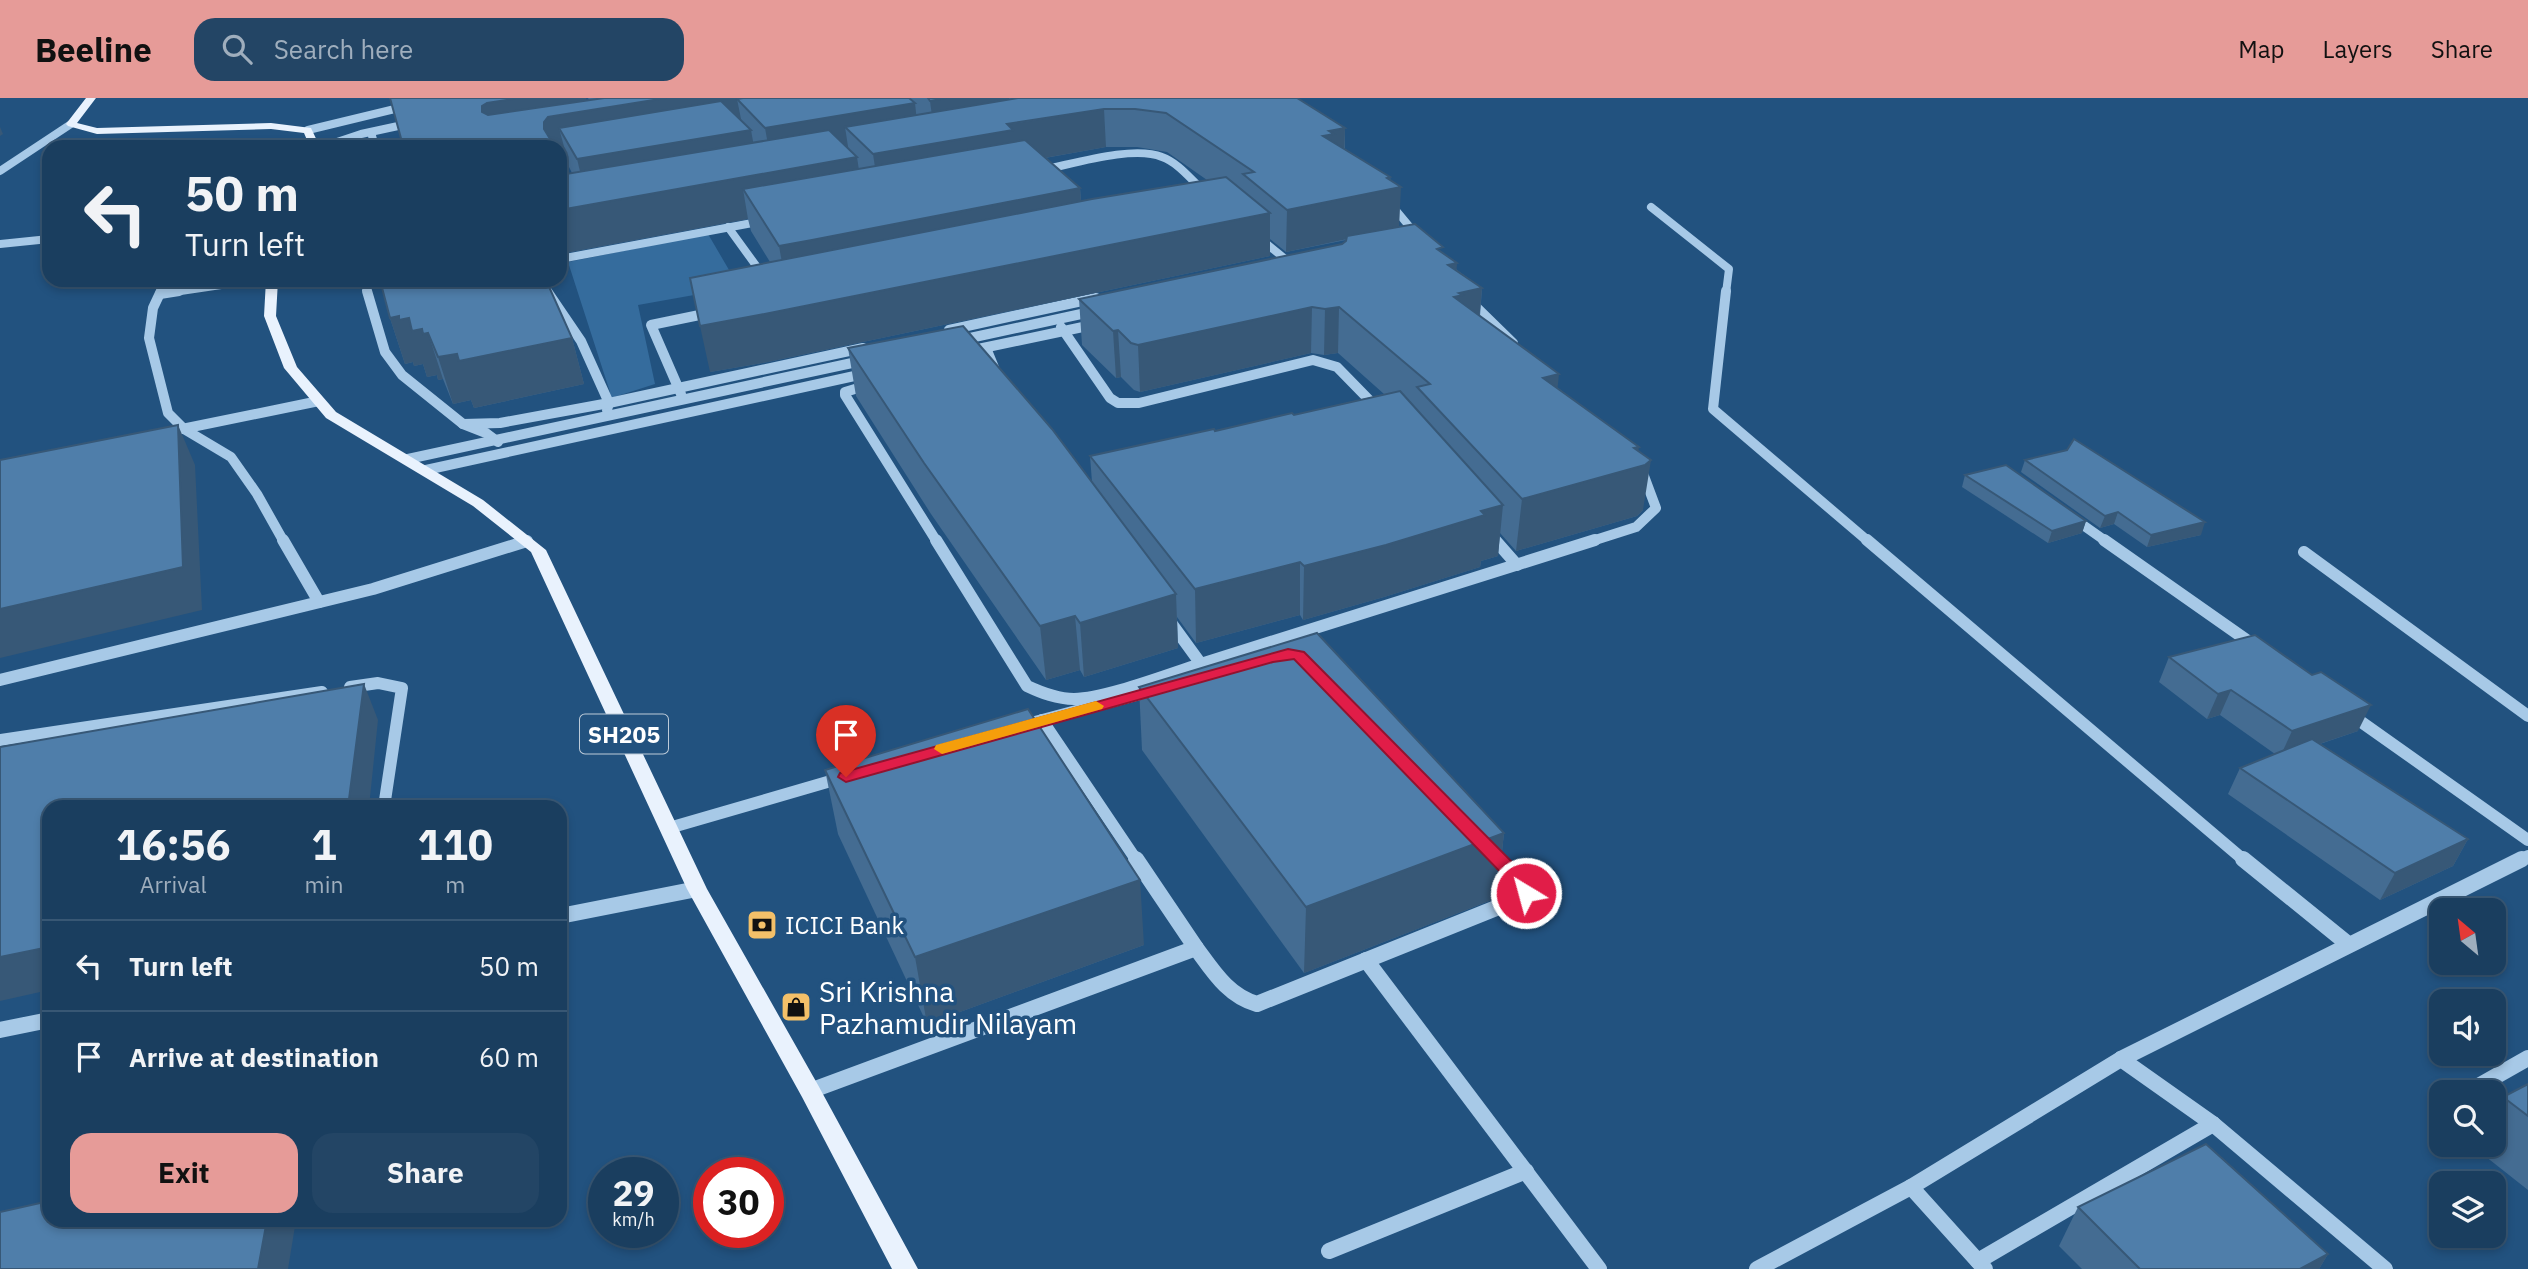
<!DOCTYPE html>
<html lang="en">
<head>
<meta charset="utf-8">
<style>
	:root { --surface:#1a3e5f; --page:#234565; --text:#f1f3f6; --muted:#9faebd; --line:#385774; --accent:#e69b98 }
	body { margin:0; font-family:"IBM Plex Sans",sans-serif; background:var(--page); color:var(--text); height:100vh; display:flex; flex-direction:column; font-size:26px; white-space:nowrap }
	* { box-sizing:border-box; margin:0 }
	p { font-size:23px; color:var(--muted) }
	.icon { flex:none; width:38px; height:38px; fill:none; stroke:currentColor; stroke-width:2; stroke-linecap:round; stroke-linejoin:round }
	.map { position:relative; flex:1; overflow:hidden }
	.drawer { position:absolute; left:42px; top:702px; width:525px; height:427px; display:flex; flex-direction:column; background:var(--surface); border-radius:21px; box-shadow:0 4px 10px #0003,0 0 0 2px var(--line) }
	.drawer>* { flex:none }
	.hud { position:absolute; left:42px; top:42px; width:525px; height:147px; border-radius:21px; box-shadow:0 4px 10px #0003,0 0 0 2px var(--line); background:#1a3e5f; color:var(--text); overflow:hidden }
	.needle { width:46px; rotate:331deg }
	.buttons { position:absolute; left:2429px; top:800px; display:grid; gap:14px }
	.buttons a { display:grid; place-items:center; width:77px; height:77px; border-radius:14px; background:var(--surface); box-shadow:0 4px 10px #0003,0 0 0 2px var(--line); font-size:35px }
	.speed { position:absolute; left:588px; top:1059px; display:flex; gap:14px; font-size:35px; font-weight:700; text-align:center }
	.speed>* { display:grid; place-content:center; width:91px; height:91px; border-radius:50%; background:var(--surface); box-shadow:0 4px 10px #0003,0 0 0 2px var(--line); line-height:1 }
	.speed small { font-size:18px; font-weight:400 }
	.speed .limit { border:10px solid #d22; background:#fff; color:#111 }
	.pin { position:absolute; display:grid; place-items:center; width:60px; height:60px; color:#fff; margin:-72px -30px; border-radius:50% 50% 50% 0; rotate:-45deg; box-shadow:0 0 7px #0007 }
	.pin .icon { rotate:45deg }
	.me { position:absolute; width:77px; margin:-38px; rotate:323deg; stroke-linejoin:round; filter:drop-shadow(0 0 5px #0008) }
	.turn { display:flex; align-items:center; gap:24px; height:147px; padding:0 28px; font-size:32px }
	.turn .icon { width:91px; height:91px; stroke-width:2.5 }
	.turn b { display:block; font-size:49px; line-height:60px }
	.eta { display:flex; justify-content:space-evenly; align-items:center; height:119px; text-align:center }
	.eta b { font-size:42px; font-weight:800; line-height:49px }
	.action { display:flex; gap:14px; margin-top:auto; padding:14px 28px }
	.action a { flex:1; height:80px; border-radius:21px; background:var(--accent); color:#111; font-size:28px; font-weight:800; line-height:80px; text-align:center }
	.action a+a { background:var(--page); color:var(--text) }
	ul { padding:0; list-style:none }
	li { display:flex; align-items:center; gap:21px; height:91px; padding:0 28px; border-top:2px solid var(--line) }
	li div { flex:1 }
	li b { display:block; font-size:26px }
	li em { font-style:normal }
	header { display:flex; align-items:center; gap:42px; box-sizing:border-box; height:98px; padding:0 35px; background:var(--accent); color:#111 }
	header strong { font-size:33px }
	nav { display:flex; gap:38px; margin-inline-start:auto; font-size:24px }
	.search { width:490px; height:63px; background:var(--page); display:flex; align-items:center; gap:18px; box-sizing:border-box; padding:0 24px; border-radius:21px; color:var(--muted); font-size:26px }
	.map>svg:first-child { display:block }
	.green { fill:#356c9d }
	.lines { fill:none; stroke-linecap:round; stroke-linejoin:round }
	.minor-far3 { stroke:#a7c9e7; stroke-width:8 }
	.minor-far2 { stroke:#a7c9e7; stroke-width:10 }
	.minor-far1 { stroke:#a7c9e7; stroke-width:12 }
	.minor { stroke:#a7c9e7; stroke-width:16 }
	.major { fill:#e9f2fd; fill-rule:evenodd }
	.wall { fill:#446c92; fill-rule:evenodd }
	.shaded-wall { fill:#375877 }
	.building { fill:#4f7eaa; stroke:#375877; stroke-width:2 }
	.route { fill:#e11d48; stroke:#92132f; stroke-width:2 }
	.slow { fill:#f59e0b }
	.labels { text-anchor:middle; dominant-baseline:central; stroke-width:7; stroke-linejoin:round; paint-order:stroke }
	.shield { fill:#22527f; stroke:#bdcbd9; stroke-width:2 }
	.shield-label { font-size:23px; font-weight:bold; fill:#fff }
	.poi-label { font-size:24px; fill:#fff; stroke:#22527f; text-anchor:start }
	.near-poi-label { font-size:28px; fill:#fff; stroke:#22527f; text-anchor:start }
</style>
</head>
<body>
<header>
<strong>Beeline</strong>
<div class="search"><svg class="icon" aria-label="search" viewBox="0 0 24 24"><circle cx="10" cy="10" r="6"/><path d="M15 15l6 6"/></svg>Search here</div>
<nav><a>Map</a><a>Layers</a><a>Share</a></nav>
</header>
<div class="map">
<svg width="2528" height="1171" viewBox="0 0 2528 1171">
	<rect width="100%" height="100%" fill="#22527f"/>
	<path class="green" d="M 708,136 L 739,189 L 638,207 L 655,286 L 608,301 L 610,294 L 568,164 Z"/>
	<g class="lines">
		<g class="minor-far3">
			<path d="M 308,32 L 440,0"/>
			<path d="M 371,34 L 375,49"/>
			<path d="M 322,49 L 361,36 L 412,25"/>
			<path d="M 1042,72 C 1073,66 1133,47 1162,59 C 1179,65 1192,83 1205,94"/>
			<path d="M 0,73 L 71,26"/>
			<path d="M 1389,104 L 1414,134 L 1408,136"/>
			<path d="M 1651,109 L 1729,171 L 1726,195"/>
			<path d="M 728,129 L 765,180"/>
			<path d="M 1257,138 L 1295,169"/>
			<path d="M 0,146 L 49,141"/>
			<path d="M 560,161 L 763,123"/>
			<path d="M 364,182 L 368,195"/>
			<path d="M 539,182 L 548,195"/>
			<path d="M 160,195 L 166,182"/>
			<path d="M 167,195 L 255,182"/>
		</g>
		<g class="minor-far2">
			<path d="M 161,193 L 153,210 L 149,240 L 168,315 L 184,331 L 231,359 L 257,396 L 284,444"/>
			<path d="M 367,193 L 385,254 L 402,277 L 463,326 L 486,335 L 498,344"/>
			<path d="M 547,193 L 581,243 L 609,305 L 607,312"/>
			<path d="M 1726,193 L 1713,311 L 1869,444"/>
			<path d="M 160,196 L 179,193"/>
			<path d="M 1468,201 L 1513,245"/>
			<path d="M 1061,229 L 1110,300 L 1118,305 L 1139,305 L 1313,262 L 1337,269 L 1379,312"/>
			<path d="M 949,232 L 1096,200"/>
			<path d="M 956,243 L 1095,213"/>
			<path d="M 986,250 L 995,272"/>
			<path d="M 978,251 L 1097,226"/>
			<path d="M 868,287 L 845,294 L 845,297 L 937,444"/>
			<path d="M 681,296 L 651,227 L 714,214"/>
			<path d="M 463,326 L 500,325 L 609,305 L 863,250"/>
			<path d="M 182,331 L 319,303"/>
			<path d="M 408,361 L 866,262"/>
			<path d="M 426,372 L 868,275"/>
			<path d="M 2073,420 L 2107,444"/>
			<path d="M 1489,435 L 1497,444"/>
			<path d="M 1589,444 L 1636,429 L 1656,410 L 1641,370"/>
		</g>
		<g class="minor-far1">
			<path d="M 283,442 L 319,504"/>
			<path d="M 936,442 L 1027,588 C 1042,595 1057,601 1074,601 C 1105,601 1169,576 1201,566"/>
			<path d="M 1495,442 L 1517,467"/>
			<path d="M 1867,442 L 2245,763"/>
			<path d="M 2104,442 L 2255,548"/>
			<path d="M 2304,454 L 2528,618"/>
			<path d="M 1169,522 L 1201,566 L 1595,442"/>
			<path d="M 0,582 L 373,491 L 527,443"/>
			<path d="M 350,589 L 378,585 L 402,590 L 384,709"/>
			<path d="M 2350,616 L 2528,742"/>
			<path d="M 1042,622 L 1137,763"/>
			<path d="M 1020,628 L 1155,592"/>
			<path d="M 0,642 L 322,594"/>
			<path d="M 669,730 L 841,680"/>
			<path d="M 1491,754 L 1500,763"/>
			<path d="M 2518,763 L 2528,758"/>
		</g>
		<g class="minor">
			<path d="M 1136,761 L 1196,850"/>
			<path d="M 2243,761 L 2348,846"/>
			<path d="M 560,818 L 697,791"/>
			<path d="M 1366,862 L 1599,1171"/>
			<path d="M 0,932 L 49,922"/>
			<path d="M 2121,961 L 2213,1026 L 2385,1171"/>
			<path d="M 810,993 L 1196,850 C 1213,873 1228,898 1257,906 L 1521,800 L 1526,795 L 1525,789 L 1498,761"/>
			<path d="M 2468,994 L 2528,960"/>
			<path d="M 1911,1089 L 1985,1171"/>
			<path d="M 1329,1153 L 1526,1073"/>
			<path d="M 1978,1163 L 2213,1026"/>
			<path d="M 1757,1171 L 1911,1089 L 2121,961 L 2522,761"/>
		</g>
		<g class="major">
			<path d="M 86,0 L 96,0 L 77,25 L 97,30 L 271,25 L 311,30 L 320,49 L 310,49 L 304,35 L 271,31 L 97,36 L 68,28 L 66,26 Z"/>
			<path d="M 266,182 L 278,182 L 276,218 L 297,269 L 336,314 L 483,402 L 546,452 L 707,791 L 818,987 L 918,1171 L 892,1171 L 802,999 L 687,791 L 531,454 L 473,408 L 326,320 L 284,270 L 264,218 Z"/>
		</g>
	</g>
	<g class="wall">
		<path d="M 588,0 L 1297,0 L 1345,30 L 1345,51 L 1390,79 L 1399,129 L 1443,155 L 1457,172 L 1482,190 L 1480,218 L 1558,290 L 1639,353 L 1643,412 L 1637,418 L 1516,453 L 1500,435 L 1498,458 L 1481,463 L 1480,469 L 1384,499 L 1303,522 L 1300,517 L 1196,545 L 1177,519 L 1178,550 L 1084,579 L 1080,572 L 1046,582 L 931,416 L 856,298 L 848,250 L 1092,384 L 1090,358 L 1294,317 L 1384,296 L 1338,255 L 1324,257 L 1311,255 L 1140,294 L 1134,292 L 1121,279 L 1116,280 L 1082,247 L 1079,201 L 1342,146 L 1346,142 L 1286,154 L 1270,141 L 1270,158 L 768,264 L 710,274 L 770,164 L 751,133 L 748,121 L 560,156 L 560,49 L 402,44 L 589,2 ZM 1106,49 L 1137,49 L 1167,54 L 1207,82 L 1081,103 L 1080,90 L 1045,60 ZM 566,56 L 569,69 L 572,75 L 567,75 L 560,57 Z"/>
		<path d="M 390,220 L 572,240 L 584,286 L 474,310 L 471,302 L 453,306 L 443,281 L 438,282 L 437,277 L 427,279 L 423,266 L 414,268 L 413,264 L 405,266 Z"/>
		<path d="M 2025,362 L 2201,437 L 2147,449 L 2114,426 L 2100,430 L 2021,374 Z"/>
		<path d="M 1965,377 L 2086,423 L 2082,435 L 2048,445 L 1962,389 Z"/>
		<path d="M 2169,559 L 2358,633 L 2320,646 L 2468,741 L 2453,768 L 2380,802 L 2228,696 L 2240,670 L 2275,656 L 2220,617 L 2207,621 L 2159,584 Z"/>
		<path d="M 1139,589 L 1504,735 L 1497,800 L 1304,875 L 1142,652 Z"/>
		<path d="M 825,672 L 1144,847 L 927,926 L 838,736 Z"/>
		<path d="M 2528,986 L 2528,1092 L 2471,1047 L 2494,1046 L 2494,1013 L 2503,999 Z"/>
		<path d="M 2078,1109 L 2328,1156 L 2319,1171 L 2082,1171 L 2059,1148 Z"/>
	</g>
	<g class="shaded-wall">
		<path d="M 519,0 L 586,0 L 589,13 L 602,0 L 853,0 L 737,1 L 742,26 L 559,30 L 566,56 L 560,57 L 560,49 L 549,49 L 497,43 L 482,14 L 482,8 L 487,5 Z"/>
		<path d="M 946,0 L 1009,0 L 1011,26 L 1104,11 L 1106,49 L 1016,65 L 879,96 L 873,56 L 935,40 L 930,3 Z"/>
		<path d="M 915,5 L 919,43 L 845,29 L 849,55 L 772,69 L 765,30 Z"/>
		<path d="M 0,29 L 3,36 L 0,38 Z"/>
		<path d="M 1345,30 L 1344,70 L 1323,38 L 1329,33 Z"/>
		<path d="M 751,32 L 758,71 L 587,102 L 577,61 Z"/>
		<path d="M 857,59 L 863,99 L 743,91 L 748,121 L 560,156 L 560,112 Z"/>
		<path d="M 564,64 L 574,104 L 560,107 L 560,65 Z"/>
		<path d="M 1390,79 L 1389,91 L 1401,89 L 1399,130 L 1286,154 L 1287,112 Z"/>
		<path d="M 1080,90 L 1083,132 L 787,192 L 779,148 Z"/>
		<path d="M 1270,115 L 1270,158 L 768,264 L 710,274 L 700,228 Z"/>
		<path d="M 1457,165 L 1455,199 L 1459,195 L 1482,190 L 1478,235 L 1460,240 L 1448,167 Z"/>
		<path d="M 1312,209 L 1311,255 L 1140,294 L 1138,247 Z"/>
		<path d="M 1339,209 L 1338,255 L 1324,257 L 1325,211 Z"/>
		<path d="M 399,218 L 409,220 L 428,235 L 443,281 L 438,282 L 437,277 L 427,279 L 423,266 L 414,268 L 413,264 L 405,266 L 390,220 Z"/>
		<path d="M 1118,232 L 1121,279 L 1116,280 L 1113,233 Z"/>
		<path d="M 572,240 L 584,286 L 474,310 L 471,302 L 453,306 L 438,259 Z"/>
		<path d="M 1559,276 L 1554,324 L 1543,280 Z"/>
		<path d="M 178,327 L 195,367 L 202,512 L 0,560 L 0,511 Z"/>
		<path d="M 1639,349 L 1636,369 L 1651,362 L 1643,412 L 1637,418 L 1516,453 L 1522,401 Z"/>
		<path d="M 1503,407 L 1498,458 L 1481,463 L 1480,469 L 1384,499 L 1303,522 L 1304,468 Z"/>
		<path d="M 2118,414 L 2114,426 L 2100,430 L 2105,418 Z"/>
		<path d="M 2086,423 L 2082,435 L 2048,445 L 2052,433 Z"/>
		<path d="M 2205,424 L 2201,437 L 2147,449 L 2151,437 Z"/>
		<path d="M 1300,464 L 1300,517 L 1196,545 L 1195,491 Z"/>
		<path d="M 1176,496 L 1178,550 L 1084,579 L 1080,525 Z"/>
		<path d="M 1075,518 L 1080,572 L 1046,582 L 1040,528 Z"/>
		<path d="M 364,586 L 378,622 L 369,709 L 348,709 Z"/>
		<path d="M 2231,592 L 2220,617 L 2207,621 L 2218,596 Z"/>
		<path d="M 2371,607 L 2358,633 L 2280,659 L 2292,633 Z"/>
		<path d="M 1504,735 L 1497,800 L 1304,875 L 1306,809 Z"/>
		<path d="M 2468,741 L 2453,768 L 2380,802 L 2395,775 Z"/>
		<path d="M 1140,782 L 1144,847 L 927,926 L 915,859 Z"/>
		<path d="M 49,849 L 49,892 L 0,903 L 0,859 Z"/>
		<path d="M 267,1122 L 296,1122 L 288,1171 L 258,1171 Z"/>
		<path d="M 2328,1156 L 2319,1171 L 2300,1171 Z"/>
	</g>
	<g class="building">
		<path d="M 390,0 L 519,0 L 487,5 L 482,8 L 482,14 L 488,17 L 604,0 L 666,0 L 548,19 L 544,24 L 544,31 L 555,49 L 369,49 L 402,44 Z"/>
		<path d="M 743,0 L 909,0 L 915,5 L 765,30 L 737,1 Z"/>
		<path d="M 928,0 L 946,0 L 930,3 Z"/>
		<path d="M 1018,0 L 1297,0 L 1345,30 L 1329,33 L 1334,36 L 1323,38 L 1390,79 L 1387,80 L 1401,89 L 1287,112 L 1243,76 L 1254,74 L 1166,15 L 1135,11 L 1104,11 L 1007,26 L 1013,32 L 873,56 L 845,29 Z"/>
		<path d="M 721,3 L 751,32 L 577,61 L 559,30 Z"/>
		<path d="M 829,32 L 857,59 L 560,112 L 560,77 Z"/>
		<path d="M 1025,42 L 1080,90 L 812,142 L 779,148 L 743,91 Z"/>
		<path d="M 560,57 L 564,64 L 560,65 Z"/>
		<path d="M 1226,79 L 1270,115 L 759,217 L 700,228 L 690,180 L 1092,101 Z"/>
		<path d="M 1415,126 L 1443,149 L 1437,151 L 1457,165 L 1448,167 L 1482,190 L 1459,195 L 1463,197 L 1454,199 L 1559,276 L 1543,280 L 1639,349 L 1634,350 L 1651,362 L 1645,367 L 1522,401 L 1417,289 L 1430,286 L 1339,209 L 1325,211 L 1312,209 L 1138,247 L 1131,245 L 1118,232 L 1113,233 L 1079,201 L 1342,146 L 1346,143 L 1347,138 Z"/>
		<path d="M 380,182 L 546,182 L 572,240 L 459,263 L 457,256 L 438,259 L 428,235 L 423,236 L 422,231 L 412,233 L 409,220 L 399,222 L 399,218 L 390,220 Z"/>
		<path d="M 963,228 L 1052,331 L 1176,496 L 1080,525 L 1075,518 L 1040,528 L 924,365 L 848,250 Z"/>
		<path d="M 1400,293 L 1503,407 L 1481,413 L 1485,417 L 1386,447 L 1304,468 L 1300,464 L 1195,491 L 1090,358 L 1214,331 L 1215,333 L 1292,315 L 1294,317 Z"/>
		<path d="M 178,327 L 183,469 L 0,511 L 0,362 Z"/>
		<path d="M 2074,341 L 2205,424 L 2151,437 L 2118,414 L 2105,418 L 2025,362 L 2067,352 Z"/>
		<path d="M 2006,367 L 2086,423 L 2052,433 L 1965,377 Z"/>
		<path d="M 1317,535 L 1504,735 L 1306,809 L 1139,589 Z"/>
		<path d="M 2255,537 L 2312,577 L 2321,574 L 2371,607 L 2292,633 L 2231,592 L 2218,596 L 2169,559 Z"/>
		<path d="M 364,586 L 348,709 L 49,709 L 49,849 L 0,859 L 0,649 Z"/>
		<path d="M 1028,611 L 1140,782 L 915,859 L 825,672 Z"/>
		<path d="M 2312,641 L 2468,741 L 2395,775 L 2240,670 Z"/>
		<path d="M 2528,986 L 2528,1018 L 2503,999 Z"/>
		<path d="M 2206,1046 L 2328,1156 L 2300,1171 L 2140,1171 L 2078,1109 Z"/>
		<path d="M 49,1103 L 49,1122 L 267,1122 L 258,1171 L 0,1171 L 0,1114 Z"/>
	</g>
	<path class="route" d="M 1288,551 L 1304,554 L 1523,775 L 1535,795 L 1533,800 L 1519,800 L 1510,784 L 1294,561 L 1273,564 L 846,684 L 838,679 L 840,675 Z"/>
	<path class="slow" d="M 1096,603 L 1104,608 L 1102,611 L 942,656 L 934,651 L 936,647 Z"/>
	<defs>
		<g id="bank-square" transform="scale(1.575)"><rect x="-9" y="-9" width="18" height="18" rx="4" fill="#f3c069" stroke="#22527f"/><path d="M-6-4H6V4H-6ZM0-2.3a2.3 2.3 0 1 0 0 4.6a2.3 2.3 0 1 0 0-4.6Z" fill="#111"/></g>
		<g id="shop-square" transform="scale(1.575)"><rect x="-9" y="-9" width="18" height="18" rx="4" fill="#f3c069" stroke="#22527f"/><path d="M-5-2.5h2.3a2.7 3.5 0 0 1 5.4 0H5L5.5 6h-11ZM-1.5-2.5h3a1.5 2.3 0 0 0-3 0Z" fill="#111"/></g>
	</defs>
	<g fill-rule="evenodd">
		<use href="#bank-square" x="762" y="827"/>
		<use href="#shop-square" x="796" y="909"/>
	</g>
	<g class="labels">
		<rect class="shield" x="580" y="616.5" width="88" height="39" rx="5"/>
		<g class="shield-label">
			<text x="624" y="636">SH205</text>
		</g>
		<g class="poi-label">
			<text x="785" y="827">ICICI Bank</text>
		</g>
		<g class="near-poi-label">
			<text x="819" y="893">Sri Krishna<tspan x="819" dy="32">Pazhamudir Nilayam</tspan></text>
		</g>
	</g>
</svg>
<div class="buttons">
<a><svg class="needle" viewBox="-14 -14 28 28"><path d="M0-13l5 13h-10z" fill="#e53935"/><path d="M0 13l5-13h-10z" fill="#9faebd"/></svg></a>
<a><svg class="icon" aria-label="sound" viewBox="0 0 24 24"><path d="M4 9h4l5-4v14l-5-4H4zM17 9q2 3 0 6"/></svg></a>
<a><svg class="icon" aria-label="search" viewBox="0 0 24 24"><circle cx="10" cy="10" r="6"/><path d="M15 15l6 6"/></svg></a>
<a><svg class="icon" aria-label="layers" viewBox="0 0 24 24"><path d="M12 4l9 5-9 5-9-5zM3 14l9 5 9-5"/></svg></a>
</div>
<div class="speed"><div>29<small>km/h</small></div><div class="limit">30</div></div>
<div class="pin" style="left:846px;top:679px;background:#d93025"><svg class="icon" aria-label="arrive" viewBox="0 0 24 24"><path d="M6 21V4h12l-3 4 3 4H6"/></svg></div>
<svg class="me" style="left:1526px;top:795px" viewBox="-20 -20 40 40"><circle r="17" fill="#e11d48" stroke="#fff" stroke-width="3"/><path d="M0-11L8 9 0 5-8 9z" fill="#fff"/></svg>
<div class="hud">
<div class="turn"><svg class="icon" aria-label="left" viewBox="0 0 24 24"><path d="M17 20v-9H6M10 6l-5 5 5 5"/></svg><div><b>50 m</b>Turn left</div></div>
</div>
<section class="drawer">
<div class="eta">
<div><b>16:56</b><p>Arrival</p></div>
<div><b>1</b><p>min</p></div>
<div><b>110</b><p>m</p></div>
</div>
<ul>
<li><svg class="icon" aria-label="left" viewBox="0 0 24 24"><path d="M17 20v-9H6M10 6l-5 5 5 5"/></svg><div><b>Turn left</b></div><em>50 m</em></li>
<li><svg class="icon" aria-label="arrive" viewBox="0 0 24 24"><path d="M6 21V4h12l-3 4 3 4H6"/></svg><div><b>Arrive at destination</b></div><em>60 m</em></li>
</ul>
<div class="action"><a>Exit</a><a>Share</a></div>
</section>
</div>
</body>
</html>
